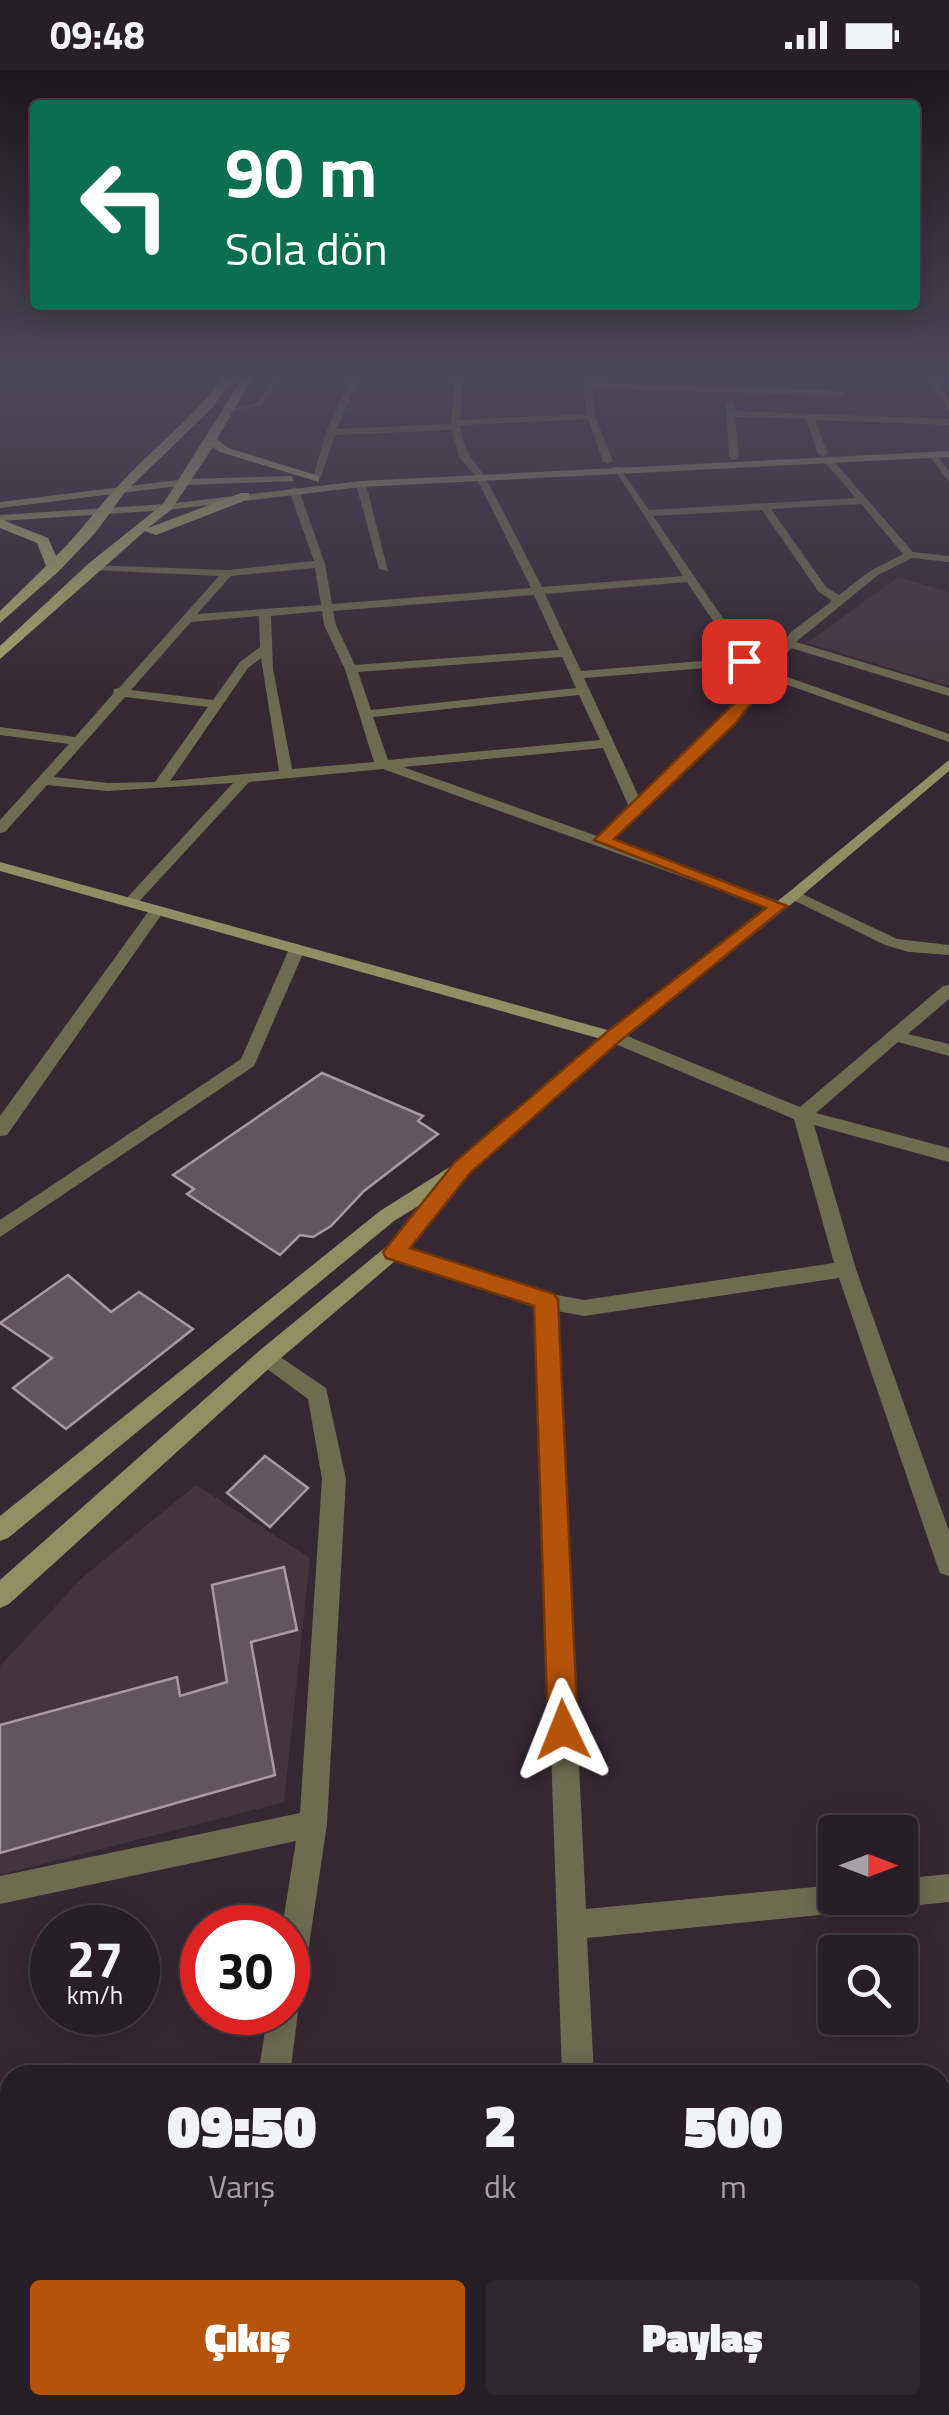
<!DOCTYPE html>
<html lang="tr">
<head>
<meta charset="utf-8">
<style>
	:root { --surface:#281e26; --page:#30272e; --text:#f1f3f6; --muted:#a5a2a7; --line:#443c43; --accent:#b45309 }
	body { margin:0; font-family:"Titillium Web",sans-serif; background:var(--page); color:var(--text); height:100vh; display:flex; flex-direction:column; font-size:38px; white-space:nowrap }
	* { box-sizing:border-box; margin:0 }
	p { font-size:32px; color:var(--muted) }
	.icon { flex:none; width:55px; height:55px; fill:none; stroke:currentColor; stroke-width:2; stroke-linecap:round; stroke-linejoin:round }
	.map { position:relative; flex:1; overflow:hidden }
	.sheet { position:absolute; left:0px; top:1995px; width:950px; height:350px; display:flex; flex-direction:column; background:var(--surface); border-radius:30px 30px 0 0; box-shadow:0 5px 25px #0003,0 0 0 2px var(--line) }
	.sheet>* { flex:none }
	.top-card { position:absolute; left:30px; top:30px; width:890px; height:210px; border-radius:10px; box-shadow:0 5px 25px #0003,0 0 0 2px var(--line); background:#0b6e4f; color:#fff; overflow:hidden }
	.needle { width:65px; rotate:90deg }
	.fabs { position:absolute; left:818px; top:1745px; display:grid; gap:20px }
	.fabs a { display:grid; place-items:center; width:100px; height:100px; border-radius:10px; background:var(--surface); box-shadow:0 5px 25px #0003,0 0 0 2px var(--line); font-size:50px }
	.speed { position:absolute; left:30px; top:1835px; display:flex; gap:20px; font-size:50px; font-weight:700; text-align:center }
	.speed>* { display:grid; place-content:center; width:130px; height:130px; border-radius:50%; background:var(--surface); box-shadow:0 5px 25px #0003,0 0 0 2px var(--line); line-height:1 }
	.speed small { font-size:25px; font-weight:400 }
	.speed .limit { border:15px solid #d22; background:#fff; color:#111 }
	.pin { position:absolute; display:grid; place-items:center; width:85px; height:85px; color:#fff; margin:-42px; border-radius:20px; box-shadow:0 5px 15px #0006 }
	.me { position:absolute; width:110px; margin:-55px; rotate:358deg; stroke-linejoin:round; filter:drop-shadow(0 0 8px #0008) }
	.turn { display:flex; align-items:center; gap:35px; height:210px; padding:0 30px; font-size:45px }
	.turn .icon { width:130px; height:130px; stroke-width:2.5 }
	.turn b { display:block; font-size:70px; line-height:85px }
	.eta { display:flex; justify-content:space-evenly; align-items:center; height:170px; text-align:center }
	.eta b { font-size:60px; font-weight:800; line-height:70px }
	.cta { display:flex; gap:20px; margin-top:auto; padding:20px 30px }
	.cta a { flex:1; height:115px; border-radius:10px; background:var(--accent); color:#fff; font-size:40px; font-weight:800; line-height:115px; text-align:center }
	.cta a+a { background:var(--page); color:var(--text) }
	.status { display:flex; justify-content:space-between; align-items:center; height:70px; padding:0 50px; background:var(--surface); direction:ltr }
	.status svg { height:28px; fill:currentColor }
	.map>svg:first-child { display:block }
	.built { fill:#453340 }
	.building { fill:#645460; stroke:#aa98a5; stroke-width:2.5 }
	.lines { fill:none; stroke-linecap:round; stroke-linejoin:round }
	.lane { fill:#6d6b50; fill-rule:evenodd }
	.street { fill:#6d6b50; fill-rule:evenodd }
	.secondary { fill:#908e62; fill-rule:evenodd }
	.primary { fill:#aca96f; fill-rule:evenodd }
	.route { fill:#b45309; stroke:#753606; stroke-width:2.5 }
</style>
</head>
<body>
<div class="status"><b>09:48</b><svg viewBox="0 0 49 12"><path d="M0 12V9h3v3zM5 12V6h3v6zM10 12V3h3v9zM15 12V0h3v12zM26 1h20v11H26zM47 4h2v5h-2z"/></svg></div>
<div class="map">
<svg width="949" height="2345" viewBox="0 0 949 2345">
	<rect width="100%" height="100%" fill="#362833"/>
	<g class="built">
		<path d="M 898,507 L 949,522 L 949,616 L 807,573 Z"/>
		<path d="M 196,1415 L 310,1488 L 284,1732 L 0,1805 L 0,1596 L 82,1508 Z"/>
	</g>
	<g class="building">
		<path d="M 322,1003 L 423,1046 L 418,1051 L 438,1064 L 364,1121 L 331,1156 L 313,1167 L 300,1165 L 280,1185 L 187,1124 L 194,1119 L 173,1105 Z"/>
		<path d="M 68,1205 L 111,1242 L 139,1222 L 193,1259 L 66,1359 L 13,1318 L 52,1288 L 0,1253 Z"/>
		<path d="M 265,1386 L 308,1418 L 270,1457 L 227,1423 Z"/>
		<path d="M 284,1497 L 297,1560 L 251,1572 L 275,1705 L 0,1783 L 0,1655 L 177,1607 L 180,1626 L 227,1612 L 212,1515 Z"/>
	</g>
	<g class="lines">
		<path class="lane" d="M 274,307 L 280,307 L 262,335 L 227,342 L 227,340 L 258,333 Z"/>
		<g class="street">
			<path d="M 351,307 L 359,307 L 337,359 L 451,354 L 455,307 L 463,307 L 460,350 L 586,344 L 583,307 L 591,307 L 592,313 L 845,321 L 842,326 L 592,318 L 595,346 L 613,391 L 608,394 L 603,391 L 588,349 L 460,355 C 465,389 474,387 487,411 C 506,446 524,482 542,517 L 683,506 L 613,397 L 619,397 L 649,440 L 856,428 L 822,389 L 830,387 L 913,482 L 949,486 L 949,492 L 912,488 L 878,505 L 796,572 L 949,618 L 949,626 L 791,578 L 773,602 L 949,664 L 949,672 L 768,608 L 735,653 L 610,771 L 783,833 L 783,839 L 778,841 L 383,699 L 249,712 L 135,836 L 125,836 L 125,830 L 233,713 L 108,721 L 47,715 L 5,762 L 0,763 L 0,750 L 69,674 L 0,665 L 0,657 L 75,667 L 113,624 L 114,619 L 119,618 L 219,506 L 93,500 L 89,499 L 89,495 L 228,500 L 314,491 L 289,420 L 294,417 L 299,420 L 325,494 L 332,534 L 531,518 L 476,407 L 459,387 L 452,360 L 335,365 L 320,409 L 312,411 L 326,362 ZM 861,434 L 903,484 L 870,501 L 839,525 L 826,517 L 771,439 ZM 762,440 L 818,521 L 832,531 L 791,562 L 763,598 L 755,595 L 653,446 ZM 315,498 L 321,535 L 197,544 L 231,506 ZM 687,512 L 738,588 L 581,601 L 545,524 ZM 534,525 L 559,580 L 355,595 L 336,555 L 333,541 ZM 322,541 L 324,555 L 345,599 L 374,692 L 292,699 L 273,599 L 271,546 ZM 259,546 L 260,577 L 240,592 L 213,630 L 131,620 L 191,552 ZM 562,587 L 576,618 L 371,640 L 358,602 ZM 261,588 L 279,701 L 170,711 L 248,598 ZM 743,595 L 747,601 L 758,605 L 725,647 L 639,727 L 584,608 ZM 579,625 L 600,670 L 388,690 L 373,647 ZM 125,627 L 208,637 L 155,712 L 108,713 L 54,707 ZM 603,678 L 629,737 L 597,766 L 403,697 Z"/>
			<path d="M 927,307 L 935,307 L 949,331 L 949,341 Z"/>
			<path d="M 730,331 L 734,334 L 735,341 L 949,349 L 949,355 L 815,350 L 828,384 L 823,387 L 818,384 L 806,349 L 735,347 L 739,387 L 734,390 L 729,387 L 726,334 Z"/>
			<path d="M 934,382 L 949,401 L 949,412 L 929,385 Z"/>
			<path d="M 361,411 L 366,414 L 388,501 L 379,499 L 356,414 Z"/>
			<path d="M 794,820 L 897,869 L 949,875 L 949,885 L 909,882 L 885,875 L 789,828 L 786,825 Z"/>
			<path d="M 156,836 L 164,841 L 7,1065 L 0,1066 L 0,1046 L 151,838 Z"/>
			<path d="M 297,874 L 305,879 L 254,996 L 0,1167 L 0,1150 L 241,989 L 289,879 Z"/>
			<path d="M 949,915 L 949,929 L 908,964 L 949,974 L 949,986 L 898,972 L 816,1043 L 949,1078 L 949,1092 L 814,1055 L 856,1199 L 949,1461 L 949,1506 L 940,1503 L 937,1495 L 839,1208 L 584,1246 L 557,1241 L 586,1839 L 835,1815 L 835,1828 L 864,1828 L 860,1838 L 850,1842 L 587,1868 L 594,2005 L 562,2005 L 536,1236 L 387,1186 L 384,1181 L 387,1176 L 394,1173 L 546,1223 L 584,1230 L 834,1193 L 794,1049 L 608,971 L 605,967 L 614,961 L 620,963 L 800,1037 L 943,916 Z"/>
			<path d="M 267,1278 L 326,1318 L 346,1409 L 327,1754 L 303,1916 L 299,1927 L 291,1930 L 298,1942 L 290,2005 L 258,2005 L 268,1942 L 288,1942 L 288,1858 L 282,1858 L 296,1771 L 0,1834 L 0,1806 L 300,1743 L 322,1409 L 308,1329 L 259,1293 L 256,1287 L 259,1281 Z"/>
			<path d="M 949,1804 L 949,1832 L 900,1837 L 890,1833 L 887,1828 L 900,1828 L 900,1809 Z"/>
			<path d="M 204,2335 L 240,2335 L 238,2345 L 202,2345 Z"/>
			<path d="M 576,2335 L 612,2335 L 613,2345 L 577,2345 Z"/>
		</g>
		<g class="secondary">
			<path d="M 949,381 L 949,387 L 361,417 L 167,440 L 0,451 L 0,445 L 167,434 L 361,411 Z"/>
			<path d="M 291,406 L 294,411 L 186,415 L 0,438 L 0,432 L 186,409 Z"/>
			<path d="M 949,690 L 949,701 L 799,828 L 620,971 L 460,1109 L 459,1116 L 401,1186 L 275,1293 L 9,1534 L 0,1538 L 0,1510 L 259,1281 L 387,1176 L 423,1133 L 394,1151 L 8,1468 L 0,1471 L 0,1446 L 380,1141 L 456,1093 L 601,969 L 0,801 L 0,792 L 611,961 L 789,822 Z"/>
		</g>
		<g class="primary">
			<path d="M 224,307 L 235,307 L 212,338 L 125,422 L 96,462 L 59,501 L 0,553 L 0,541 L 46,496 L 37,473 L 0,458 L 0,449 L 48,468 L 56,486 C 79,464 97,438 119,415 C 153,378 193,348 224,307 Z"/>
			<path d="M 243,307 L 253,307 L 217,369 L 228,378 L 319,406 L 319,412 L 220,382 L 213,377 L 171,440 L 148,458 L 241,423 L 249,423 L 249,429 L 156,465 L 145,461 L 0,589 L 0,576 L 88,494 L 163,434 Z"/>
			<path d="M 949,2270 L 949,2314 L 940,2316 L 940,2272 Z"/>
			<path d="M 706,2335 L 788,2335 L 784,2345 L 702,2345 Z"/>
		</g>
	</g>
	<linearGradient id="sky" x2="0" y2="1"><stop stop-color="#1e161c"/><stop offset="0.48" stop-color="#4c485b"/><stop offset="1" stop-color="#4c485b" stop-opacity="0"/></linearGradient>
	<rect width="949" height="635" fill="url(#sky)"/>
	<path class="route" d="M 739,588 L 749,588 L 772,606 L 735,654 L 614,769 L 787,836 L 620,971 L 470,1103 L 410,1178 L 554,1224 L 558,1230 L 578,1660 L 574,1671 L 563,1675 L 552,1671 L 548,1660 L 534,1236 L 386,1188 L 383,1182 L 455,1092 L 607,962 L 766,838 L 594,770 L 746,622 L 757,607 L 739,594 Z"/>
</svg>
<div class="fabs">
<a><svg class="needle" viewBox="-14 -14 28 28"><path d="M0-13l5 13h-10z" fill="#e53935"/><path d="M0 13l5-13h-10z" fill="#a5a2a7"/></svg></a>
<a><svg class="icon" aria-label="search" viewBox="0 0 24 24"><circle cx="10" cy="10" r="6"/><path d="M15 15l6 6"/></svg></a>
</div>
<div class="speed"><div>27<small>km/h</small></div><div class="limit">30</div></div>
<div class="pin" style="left:744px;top:591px;background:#d93025"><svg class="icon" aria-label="arrive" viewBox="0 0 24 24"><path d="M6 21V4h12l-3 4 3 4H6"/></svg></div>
<svg class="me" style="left:563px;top:1660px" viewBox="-20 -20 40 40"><path d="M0-17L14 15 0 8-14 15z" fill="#b45309" stroke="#fff" stroke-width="4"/></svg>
<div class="top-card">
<div class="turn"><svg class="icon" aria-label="left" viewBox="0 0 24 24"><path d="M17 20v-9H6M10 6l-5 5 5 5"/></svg><div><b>90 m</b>Sola dön</div></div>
</div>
<section class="sheet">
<div class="eta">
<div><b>09:50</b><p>Varış</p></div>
<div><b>2</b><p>dk</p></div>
<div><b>500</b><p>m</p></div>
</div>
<div class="cta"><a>Çıkış</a><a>Paylaş</a></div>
</section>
</div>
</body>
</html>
